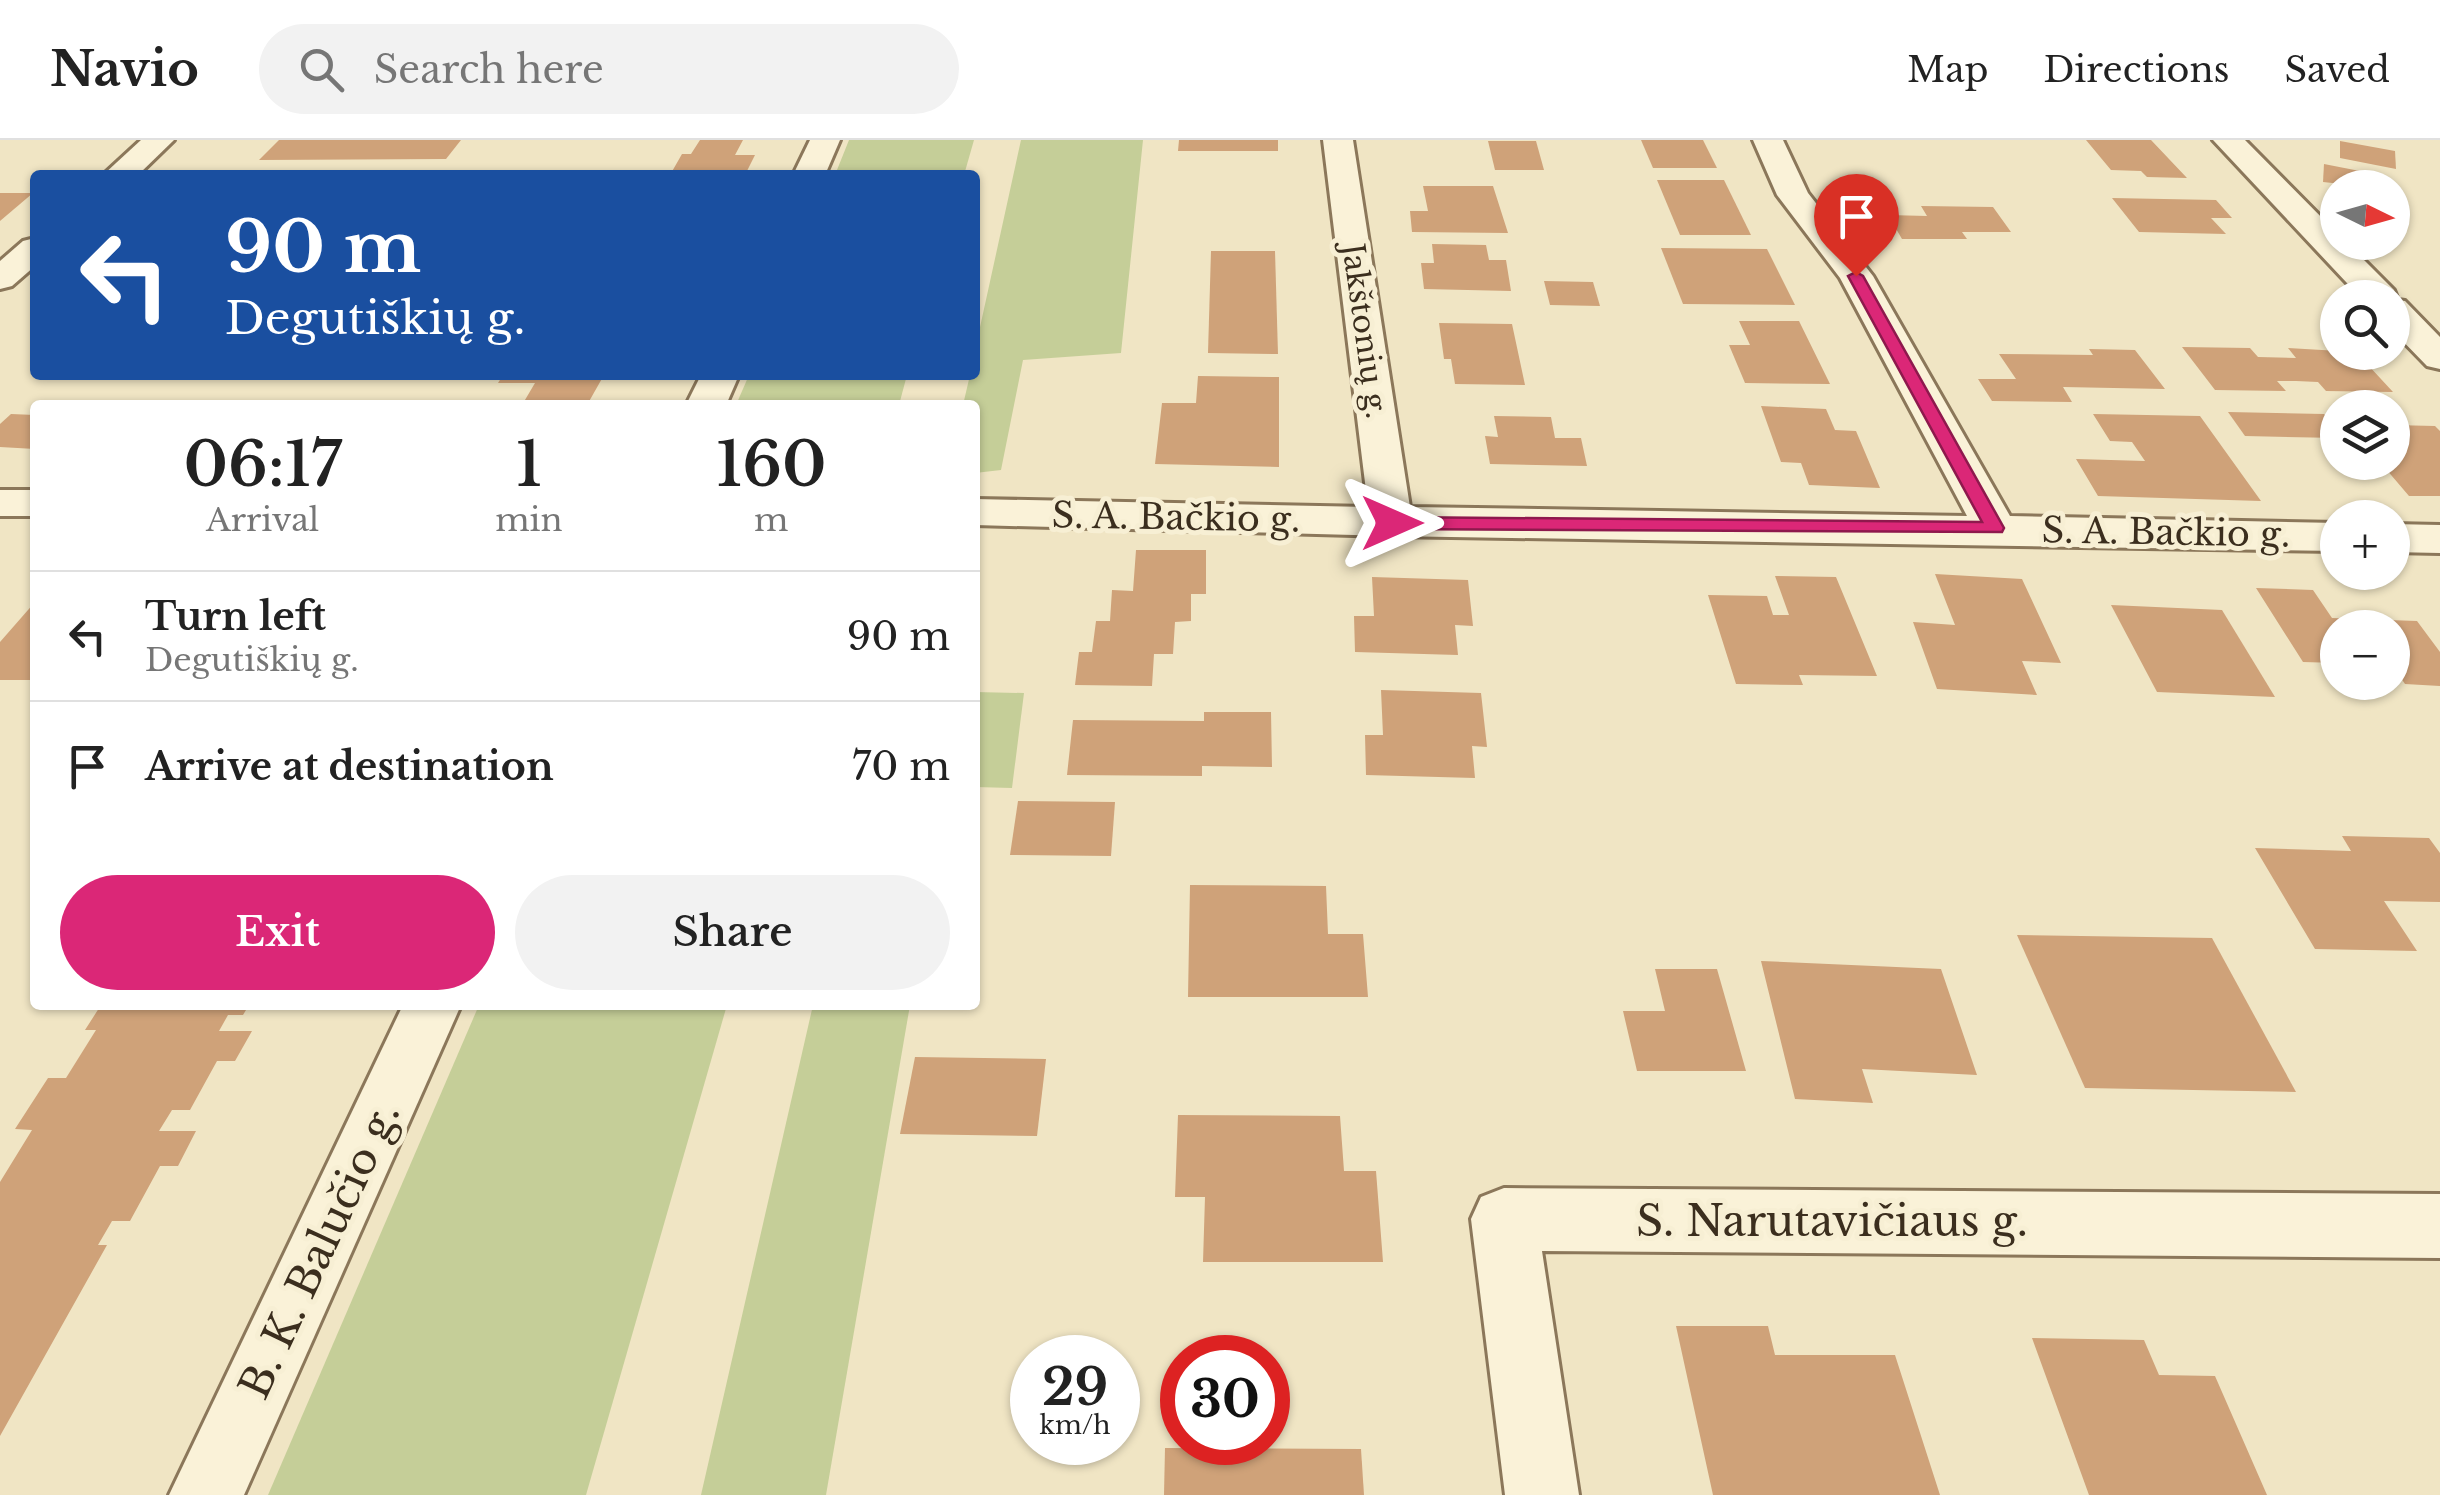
<!DOCTYPE html>
<html lang="en">
<head>
<meta charset="utf-8">
<style>
	:root { --surface:#fff; --page:#f2f2f2; --text:#222; --muted:#767676; --line:#e0e0e0; --accent:#db2777 }
	body { margin:0; font-family:"Libre Baskerville",serif; background:var(--page); color:var(--text); height:100vh; display:flex; flex-direction:column; font-size:38px; white-space:nowrap }
	* { box-sizing:border-box; margin:0 }
	p { font-size:32px; color:var(--muted) }
	.icon { flex:none; width:55px; height:55px; fill:none; stroke:currentColor; stroke-width:2; stroke-linecap:round; stroke-linejoin:round }
	.map { position:relative; flex:1; overflow:hidden }
	.panel { position:absolute; left:30px; top:260px; width:950px; height:610px; display:flex; flex-direction:column; background:var(--surface); border-radius:10px; box-shadow:0 2px 8px #0004 }
	.panel>* { flex:none }
	.hud { position:absolute; left:30px; top:30px; width:950px; height:210px; border-radius:10px; box-shadow:0 2px 8px #0004; background:#1a4fa0; color:#fff; overflow:hidden }
	.needle { width:65px; rotate:95deg }
	.controls { position:absolute; left:2320px; top:30px; display:grid; gap:20px }
	.controls a { display:grid; place-items:center; width:90px; height:90px; border-radius:50%; background:var(--surface); box-shadow:0 2px 8px #0004; font-size:50px }
	.speed { position:absolute; left:1010px; top:1195px; display:flex; gap:20px; font-size:50px; font-weight:700; text-align:center }
	.speed>* { display:grid; place-content:center; width:130px; height:130px; border-radius:50%; background:var(--surface); box-shadow:0 2px 8px #0004; line-height:1 }
	.speed small { font-size:25px; font-weight:400 }
	.speed .limit { border:15px solid #d22; background:#fff; color:#111 }
	.pin { position:absolute; display:grid; place-items:center; width:85px; height:85px; color:#fff; margin:-102px -42px; border-radius:50% 50% 50% 0; rotate:-45deg; box-shadow:0 0 10px #0007 }
	.pin .icon { rotate:45deg }
	.me { position:absolute; width:110px; margin:-55px; rotate:90deg; stroke-linejoin:round; filter:drop-shadow(0 0 8px #0008) }
	.turn { display:flex; align-items:center; gap:35px; height:210px; padding:0 30px; font-size:45px }
	.turn .icon { width:130px; height:130px; stroke-width:2.5 }
	.turn b { display:block; font-size:70px; line-height:85px }
	.eta { display:flex; justify-content:space-evenly; align-items:center; height:170px; text-align:center }
	.eta b { font-size:60px; font-weight:600; line-height:70px }
	.cta { display:flex; gap:20px; margin-top:auto; padding:20px 30px }
	.cta a { flex:1; height:115px; border-radius:60px; background:var(--accent); color:#fff; font-size:40px; font-weight:600; line-height:115px; text-align:center }
	.cta a+a { background:var(--page); color:var(--text) }
	ul { padding:0; list-style:none }
	li { display:flex; align-items:center; gap:30px; height:130px; padding:0 30px; border-top:2px solid var(--line) }
	li div { flex:1 }
	li b { display:block; font-size:38px }
	li em { font-style:normal }
	header { display:flex; align-items:center; gap:60px; box-sizing:border-box; height:140px; padding:0 50px; background:var(--surface); border-bottom:2px solid var(--line) }
	header strong { font-size:48px }
	nav { display:flex; gap:55px; margin-inline-start:auto; font-size:35px }
	.search { width:700px; height:90px; background:var(--page); display:flex; align-items:center; gap:25px; box-sizing:border-box; padding:0 35px; border-radius:55px; color:var(--muted); font-size:38px }
	.map>svg:first-child { display:block }
	.green { fill:#c5ce98 }
	.building { fill:#cfa279 }
	.lines { fill:none; stroke-linecap:round; stroke-linejoin:round }
	.street-casing { stroke:#8b775a; stroke-width:6 }
	.street { fill:#faf2d8; fill-rule:evenodd }
	.route { fill:#db2777; stroke:#8e194d; stroke-width:2.5 }
	.labels { text-anchor:middle; dominant-baseline:central; stroke-width:10; stroke-linejoin:round; paint-order:stroke }
	.far-street-label { font-size:30px; fill:#3b2e1e; stroke:#f7efd4 }
	.street-label { font-size:35px; fill:#3b2e1e; stroke:#f7efd4 }
	.near-street-label { font-size:42px; fill:#3b2e1e; stroke:#f7efd4 }
</style>
</head>
<body>
<header>
<strong>Navio</strong>
<div class="search"><svg class="icon" aria-label="search" viewBox="0 0 24 24"><circle cx="10" cy="10" r="6"/><path d="M15 15l6 6"/></svg>Search here</div>
<nav><a>Map</a><a>Directions</a><a>Saved</a></nav>
</header>
<div class="map">
<svg width="2440" height="1355" viewBox="0 0 2440 1355">
	<rect width="100%" height="100%" fill="#f0e5c4"/>
	<g class="green">
		<path d="M 849,0 L 974,0 L 964,35 L 835,35 Z"/>
		<path d="M 1021,0 L 1143,0 L 1121,213 L 1023,220 L 1001,330 L 975,333 L 975,265 L 963,265 L 970,235 L 975,235 L 975,210 Z"/>
		<path d="M 749,235 L 907,235 L 899,265 L 736,265 Z"/>
		<path d="M 975,552 L 1024,553 L 1012,648 L 975,647 Z"/>
		<path d="M 479,865 L 727,865 L 586,1355 L 268,1355 Z"/>
		<path d="M 813,865 L 910,865 L 826,1355 L 701,1355 Z"/>
	</g>
	<g class="building">
		<path d="M 279,0 L 461,0 L 446,19 L 259,20 Z"/>
		<path d="M 700,0 L 743,0 L 735,15 L 755,15 L 745,35 L 670,35 L 682,14 L 691,14 Z"/>
		<path d="M 1179,0 L 1278,0 L 1278,11 L 1178,11 Z"/>
		<path d="M 1641,0 L 1703,0 L 1717,28 L 1653,28 Z"/>
		<path d="M 2086,0 L 2151,0 L 2187,38 L 2147,37 L 2141,31 L 2111,30 Z"/>
		<path d="M 1488,1 L 1536,1 L 1544,30 L 1495,30 Z"/>
		<path d="M 2340,1 L 2395,11 L 2396,29 L 2340,18 Z"/>
		<path d="M 2324,24 L 2380,35 L 2380,48 L 2323,42 Z"/>
		<path d="M 1657,40 L 1724,40 L 1751,95 L 1680,95 Z"/>
		<path d="M 1423,46 L 1493,46 L 1508,93 L 1412,92 L 1410,71 L 1428,71 Z"/>
		<path d="M 0,53 L 33,53 L 0,81 Z"/>
		<path d="M 2112,58 L 2216,60 L 2232,78 L 2211,78 L 2226,94 L 2139,92 Z"/>
		<path d="M 1921,66 L 1993,67 L 2011,92 L 1962,92 L 1967,99 L 1902,99 L 1888,75 L 1927,76 Z"/>
		<path d="M 1432,104 L 1486,105 L 1489,120 L 1506,120 L 1511,151 L 1424,149 L 1421,123 L 1434,123 Z"/>
		<path d="M 1661,108 L 1767,109 L 1795,165 L 1683,164 Z"/>
		<path d="M 1211,111 L 1275,111 L 1278,214 L 1208,213 Z"/>
		<path d="M 1544,141 L 1593,142 L 1600,166 L 1550,165 Z"/>
		<path d="M 1739,181 L 1799,181 L 1830,244 L 1745,243 L 1729,205 L 1750,205 Z"/>
		<path d="M 1439,183 L 1512,184 L 1525,245 L 1455,244 L 1451,219 L 1444,219 Z"/>
		<path d="M 2182,207 L 2250,208 L 2258,217 L 2296,218 L 2288,208 L 2356,212 L 2393,252 L 2326,251 L 2318,242 L 2296,241 L 2277,241 L 2286,251 L 2215,250 Z"/>
		<path d="M 2089,209 L 2135,210 L 2165,249 L 2063,247 L 2072,262 L 1992,261 L 1978,239 L 2016,239 L 1999,214 L 2093,215 Z"/>
		<path d="M 503,235 L 604,235 L 587,265 L 522,265 L 535,243 L 498,243 Z"/>
		<path d="M 1198,236 L 1279,237 L 1279,327 L 1155,324 L 1162,263 L 1196,263 Z"/>
		<path d="M 1761,266 L 1826,269 L 1835,290 L 1856,291 L 1880,348 L 1809,345 L 1801,323 L 1781,322 Z"/>
		<path d="M 2228,272 L 2324,274 L 2338,290 L 2338,298 L 2245,296 Z"/>
		<path d="M 11,274 L 35,275 L 35,309 L 0,307 L 0,284 Z"/>
		<path d="M 2093,274 L 2200,276 L 2261,361 L 2098,356 L 2076,319 L 2145,321 L 2132,302 L 2110,301 Z"/>
		<path d="M 1494,276 L 1551,277 L 1555,298 L 1581,298 L 1587,326 L 1490,324 L 1485,296 L 1498,297 Z"/>
		<path d="M 2392,285 L 2435,286 L 2440,291 L 2440,356 L 2409,356 L 2380,322 L 2392,322 Z"/>
		<path d="M 1136,410 L 1206,410 L 1206,454 L 1191,454 L 1191,481 L 1175,482 L 1173,514 L 1154,514 L 1152,546 L 1075,545 L 1079,512 L 1092,512 L 1096,481 L 1110,481 L 1112,450 L 1133,451 Z"/>
		<path d="M 1935,434 L 2022,439 L 2061,523 L 2022,521 L 2037,555 L 1937,549 L 1913,482 L 1955,485 Z"/>
		<path d="M 1775,436 L 1836,437 L 1877,536 L 1799,535 L 1803,545 L 1736,544 L 1708,455 L 1767,456 L 1773,475 L 1789,475 Z"/>
		<path d="M 1372,437 L 1468,440 L 1473,486 L 1455,485 L 1458,515 L 1355,512 L 1354,476 L 1374,476 Z"/>
		<path d="M 2256,448 L 2313,450 L 2332,478 L 2417,481 L 2440,512 L 2440,546 L 2405,544 L 2392,525 L 2392,488 L 2338,488 L 2338,523 L 2303,522 Z"/>
		<path d="M 35,462 L 35,540 L 0,540 L 0,502 Z"/>
		<path d="M 2111,465 L 2222,470 L 2275,557 L 2157,552 Z"/>
		<path d="M 1381,550 L 1481,553 L 1487,607 L 1472,606 L 1475,638 L 1366,635 L 1365,595 L 1383,595 Z"/>
		<path d="M 1204,572 L 1271,572 L 1272,627 L 1202,626 L 1202,636 L 1067,635 L 1073,580 L 1204,581 Z"/>
		<path d="M 1018,661 L 1115,662 L 1111,716 L 1010,715 Z"/>
		<path d="M 2342,696 L 2429,698 L 2440,713 L 2440,762 L 2384,761 L 2417,811 L 2315,809 L 2255,708 L 2351,711 Z"/>
		<path d="M 1190,745 L 1326,746 L 1328,794 L 1363,794 L 1368,857 L 1188,857 Z"/>
		<path d="M 2017,795 L 2212,798 L 2296,952 L 2085,948 Z"/>
		<path d="M 1761,821 L 1941,829 L 1977,935 L 1862,929 L 1873,963 L 1795,959 Z"/>
		<path d="M 1655,829 L 1717,829 L 1746,931 L 1637,931 L 1623,871 L 1665,871 Z"/>
		<path d="M 101,865 L 249,865 L 243,875 L 228,875 L 219,891 L 252,891 L 235,921 L 217,921 L 190,970 L 172,970 L 159,991 L 196,991 L 178,1026 L 160,1026 L 130,1081 L 112,1081 L 98,1105 L 107,1105 L 0,1296 L 0,1042 L 32,990 L 15,989 L 48,938 L 66,938 L 96,890 L 85,890 Z"/>
		<path d="M 915,917 L 1046,919 L 1037,996 L 900,994 Z"/>
		<path d="M 1178,975 L 1340,976 L 1344,1031 L 1376,1031 L 1383,1122 L 1203,1122 L 1205,1057 L 1175,1057 Z"/>
		<path d="M 1676,1186 L 1768,1186 L 1775,1215 L 1895,1215 L 1940,1355 L 1713,1355 Z"/>
		<path d="M 2032,1198 L 2144,1200 L 2159,1235 L 2215,1236 L 2267,1355 L 2089,1355 Z"/>
		<path d="M 1165,1308 L 1361,1309 L 1364,1355 L 1164,1355 Z"/>
	</g>
	<g class="lines">
		<g class="street-casing">
			<g id="street">
				<path d="M 141,0 L 174,0 L 138,35 L 103,35 Z"/>
				<path d="M 810,0 L 840,0 L 825,35 L 793,35 Z"/>
				<path d="M 1323,0 L 1353,0 L 1410,367 L 1967,376 L 1840,138 L 1777,55 L 1753,0 L 1783,0 L 1808,53 L 1873,136 L 2010,376 L 2338,383 L 2338,411 L 1391,396 L 975,385 L 975,359 L 1368,367 Z"/>
				<path d="M 2213,0 L 2245,0 L 2338,94 L 2338,102 L 2346,102 L 2394,150 L 2398,160 L 2405,161 L 2440,197 L 2440,229 L 2427,226 L 2392,190 L 2392,158 L 2361,158 Z"/>
				<path d="M 35,98 L 35,126 L 12,146 L 0,149 L 0,121 L 23,101 Z"/>
				<path d="M 701,235 L 739,235 L 726,265 L 686,265 Z"/>
				<rect x="0" y="350" width="35" height="26"/>
				<path d="M 2392,384 L 2440,385 L 2440,413 L 2392,412 Z"/>
				<path d="M 403,865 L 461,865 L 244,1355 L 169,1355 Z"/>
				<path d="M 1504,1048 L 2440,1054 L 2440,1118 L 1542,1111 L 1579,1355 L 1505,1355 L 1471,1079 L 1481,1057 Z"/>
			</g>
		</g>
		<use href="#street" class="street"/>
	</g>
	<path class="route" d="M 1856,132 L 1863,136 L 2004,388 L 2002,392 L 1392,389 L 1382,383 L 1392,377 L 1982,382 L 1848,136 Z"/>
	<g class="labels">
		<g class="far-street-label">
			<text transform="translate(1365 191) rotate(82)">Jakštonių g.</text>
		</g>
		<g class="street-label">
			<text transform="translate(1176 377) rotate(1)">S. A. Bačkio g.</text>
			<text transform="translate(2166 392) rotate(1)">S. A. Bačkio g.</text>
		</g>
		<g class="near-street-label">
			<text x="1832" y="1081">S. Narutavičiaus g.</text>
			<text transform="translate(319 1110) rotate(-65)">B. K. Balučio g.</text>
		</g>
	</g>
</svg>
<div class="controls">
<a><svg class="needle" viewBox="-14 -14 28 28"><path d="M0-13l5 13h-10z" fill="#e53935"/><path d="M0 13l5-13h-10z" fill="#767676"/></svg></a>
<a><svg class="icon" aria-label="search" viewBox="0 0 24 24"><circle cx="10" cy="10" r="6"/><path d="M15 15l6 6"/></svg></a>
<a><svg class="icon" aria-label="layers" viewBox="0 0 24 24"><path d="M12 4l9 5-9 5-9-5zM3 14l9 5 9-5"/></svg></a>
<a>+</a>
<a>−</a>
</div>
<div class="speed"><div>29<small>km/h</small></div><div class="limit">30</div></div>
<div class="pin" style="left:1856px;top:136px;background:#d93025"><svg class="icon" aria-label="arrive" viewBox="0 0 24 24"><path d="M6 21V4h12l-3 4 3 4H6"/></svg></div>
<svg class="me" style="left:1392px;top:383px" viewBox="-20 -20 40 40"><path d="M0-17L14 15 0 8-14 15z" fill="#db2777" stroke="#fff" stroke-width="4"/></svg>
<div class="hud">
<div class="turn"><svg class="icon" aria-label="left" viewBox="0 0 24 24"><path d="M17 20v-9H6M10 6l-5 5 5 5"/></svg><div><b>90 m</b>Degutiškių g.</div></div>
</div>
<section class="panel">
<div class="eta">
<div><b>06:17</b><p>Arrival</p></div>
<div><b>1</b><p>min</p></div>
<div><b>160</b><p>m</p></div>
</div>
<ul>
<li><svg class="icon" aria-label="left" viewBox="0 0 24 24"><path d="M17 20v-9H6M10 6l-5 5 5 5"/></svg><div><b>Turn left</b><p>Degutiškių g.</p></div><em>90 m</em></li>
<li><svg class="icon" aria-label="arrive" viewBox="0 0 24 24"><path d="M6 21V4h12l-3 4 3 4H6"/></svg><div><b>Arrive at destination</b></div><em>70 m</em></li>
</ul>
<div class="cta"><a>Exit</a><a>Share</a></div>
</section>
</div>
</body>
</html>
